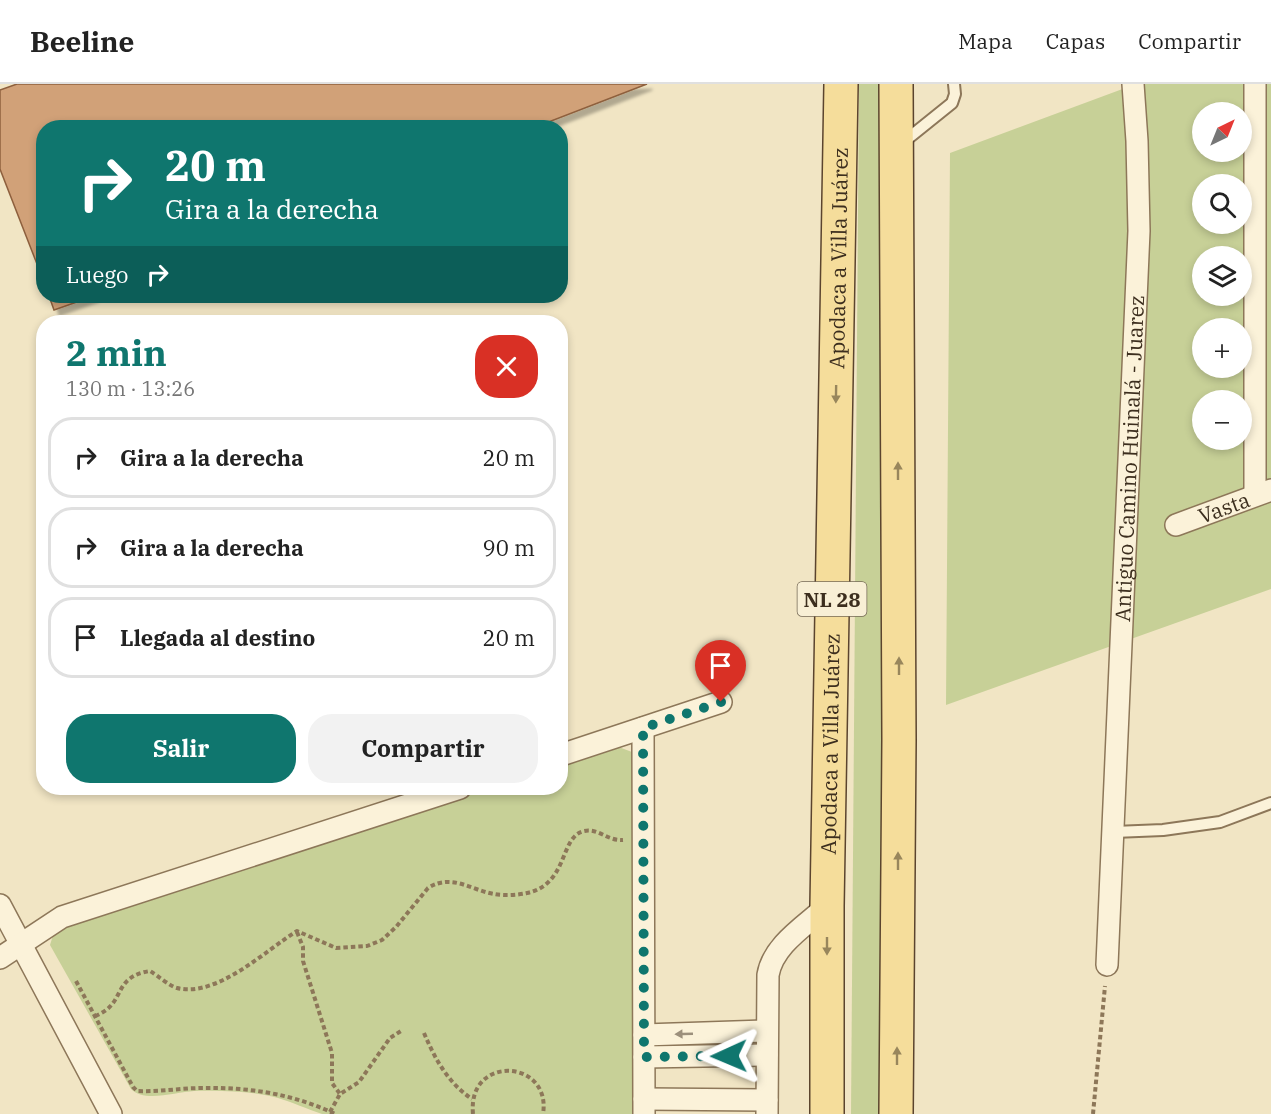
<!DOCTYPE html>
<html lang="es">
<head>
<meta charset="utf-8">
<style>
	:root { --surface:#fff; --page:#f2f2f2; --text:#222; --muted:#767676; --line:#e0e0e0; --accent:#0f766e }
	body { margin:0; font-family:"IBM Plex Serif",serif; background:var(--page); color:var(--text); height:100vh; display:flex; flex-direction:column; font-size:22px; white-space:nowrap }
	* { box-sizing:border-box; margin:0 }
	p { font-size:20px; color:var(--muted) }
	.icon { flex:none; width:33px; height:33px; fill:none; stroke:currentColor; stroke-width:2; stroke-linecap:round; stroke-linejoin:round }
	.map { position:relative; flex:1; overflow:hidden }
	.details { position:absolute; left:36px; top:231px; width:532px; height:480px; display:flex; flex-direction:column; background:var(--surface); border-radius:24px; box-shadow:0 3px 9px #0003 }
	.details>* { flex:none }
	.hud { position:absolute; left:36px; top:36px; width:532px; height:183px; border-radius:24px; box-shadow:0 3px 9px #0003; background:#0f766e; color:#fff; overflow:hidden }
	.needle { width:39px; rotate:43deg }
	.fabs { position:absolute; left:1192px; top:18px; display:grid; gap:12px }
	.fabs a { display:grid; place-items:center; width:60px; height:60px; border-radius:50%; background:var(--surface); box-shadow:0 3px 9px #0003; font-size:30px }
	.pin { position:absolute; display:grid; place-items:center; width:51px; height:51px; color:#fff; margin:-62px -26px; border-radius:50% 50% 50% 0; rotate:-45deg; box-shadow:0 0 6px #0007 }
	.pin .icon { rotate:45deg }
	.me { position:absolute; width:66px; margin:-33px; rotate:269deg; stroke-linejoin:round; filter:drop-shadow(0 0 4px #0008) }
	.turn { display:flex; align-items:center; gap:21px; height:126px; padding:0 30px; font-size:27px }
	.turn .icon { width:78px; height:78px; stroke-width:2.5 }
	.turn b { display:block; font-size:42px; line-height:51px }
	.then { display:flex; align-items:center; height:57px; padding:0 30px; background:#0003; gap:12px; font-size:22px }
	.round { display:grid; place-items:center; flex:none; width:63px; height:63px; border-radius:24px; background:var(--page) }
	.overview { display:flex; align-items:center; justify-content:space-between; height:102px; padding:0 30px }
	h1 { font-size:36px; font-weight:700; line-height:45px; color:var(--accent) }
	.action { display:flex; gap:12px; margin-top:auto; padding:12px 30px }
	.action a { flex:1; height:69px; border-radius:24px; background:var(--accent); color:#fff; font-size:24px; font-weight:700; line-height:69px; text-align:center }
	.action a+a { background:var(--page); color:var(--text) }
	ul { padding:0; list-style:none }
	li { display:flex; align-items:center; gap:18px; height:81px; margin:0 12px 9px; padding:0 18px; border:3px solid var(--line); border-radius:24px }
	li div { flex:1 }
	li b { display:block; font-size:22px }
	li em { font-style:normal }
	header { display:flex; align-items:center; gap:36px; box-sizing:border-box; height:84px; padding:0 30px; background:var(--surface); border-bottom:2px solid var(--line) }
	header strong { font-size:28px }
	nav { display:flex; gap:33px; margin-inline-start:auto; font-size:21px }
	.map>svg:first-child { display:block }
	.green { fill:#c7d097; fill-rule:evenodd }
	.building { fill:#d1a178; stroke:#8e603e; stroke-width:1.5; filter:url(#shadow) }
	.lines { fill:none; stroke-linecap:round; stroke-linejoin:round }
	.lane-casing { stroke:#8d7759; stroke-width:14 }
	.street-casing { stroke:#8d7759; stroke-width:24 }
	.primary-casing { stroke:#5b442e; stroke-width:36 }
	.path { stroke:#8d7759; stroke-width:4; stroke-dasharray:4.5 3; stroke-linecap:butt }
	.lane { stroke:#fbf2d9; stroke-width:10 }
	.street { stroke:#fbf2d9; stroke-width:21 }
	.primary { stroke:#f5dd9b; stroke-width:33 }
	.oneway { fill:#98865c }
	.oneway2 { fill:#9c907c }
	.route { stroke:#0f766e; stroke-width:10; stroke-dasharray:0 18 }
	.labels { text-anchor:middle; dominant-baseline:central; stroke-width:4.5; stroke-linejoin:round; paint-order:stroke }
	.shield { fill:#f8efd5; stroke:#746855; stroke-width:1.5 }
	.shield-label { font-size:20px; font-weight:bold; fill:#3c2e1e }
	.street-label { font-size:21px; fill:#3c2e1e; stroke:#f8efd5 }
</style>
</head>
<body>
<header>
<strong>Beeline</strong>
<nav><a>Mapa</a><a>Capas</a><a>Compartir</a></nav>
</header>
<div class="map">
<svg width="1271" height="1030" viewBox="0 0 1271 1030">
	<defs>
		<filter id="shadow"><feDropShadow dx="5.5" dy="5.5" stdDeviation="1.5" flood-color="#0004"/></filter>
	</defs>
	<rect width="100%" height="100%" fill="#f1e5c4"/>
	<g class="green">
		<path d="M 859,0 L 889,0 L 882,1030 L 851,1030 Z"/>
		<path d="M 1136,0 L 1271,0 L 1271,505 L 946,621 L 950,69 ZM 1203,28 L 1242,28 L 1242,68 L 1203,68 ZM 1203,100 L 1242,100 L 1242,140 L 1203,140 ZM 1203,172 L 1242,172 L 1242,212 L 1203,212 ZM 1203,244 L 1242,244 L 1242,284 L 1203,284 ZM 1203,316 L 1242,316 L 1242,356 L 1203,356 Z"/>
		<path d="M 616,662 L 632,668 L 636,676 L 634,1030 L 322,1030 C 307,1025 292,1018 278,1014 C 251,1007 221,1006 194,1007 C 176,1008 144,1019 131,1005 L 50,861 L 55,845 L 482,704 L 561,704 L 561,677 Z"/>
	</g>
	<g class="building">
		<path d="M 17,0 L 647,0 L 533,44 L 44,44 L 44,198 L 0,85 L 0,6 Z"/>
		<path d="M 49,212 L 94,212 L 54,226 Z"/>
	</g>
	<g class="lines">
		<g class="lane-casing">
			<g id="lane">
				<path d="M 901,60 L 952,19 L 955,10 L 954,0"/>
				<path d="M 1114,748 L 1163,746 L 1220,738 L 1271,719"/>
			</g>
		</g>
		<g class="street-casing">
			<g id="street">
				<path d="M 1255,0 L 1255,411"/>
				<path id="s1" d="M 1176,441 L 1271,406"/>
				<path d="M 643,644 L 644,1030"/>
				<path d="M 561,671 L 721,618"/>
				<path d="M 0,821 L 111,1030"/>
				<path d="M 0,874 L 62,833 L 460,704"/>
				<path id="s2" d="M 1107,881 L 1139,147 L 1137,57 L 1133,0"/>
				<path d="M 644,951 L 767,947"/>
				<path d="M 644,973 L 767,971"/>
				<path d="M 644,1015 L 767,1016"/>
				<path d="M 767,1030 L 768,891 C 773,861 805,842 827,822"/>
			</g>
		</g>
		<g class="primary-casing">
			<g id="primary">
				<path id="s3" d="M 827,1030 L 827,822 L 841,0"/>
				<path d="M 896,1030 L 899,656 L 896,0"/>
			</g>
		</g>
		<g class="path">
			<path d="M 297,848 L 303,863 L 303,877 L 332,969 L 332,999 L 340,1010"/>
			<path d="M 76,897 L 133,1003 L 137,1007 C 159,1008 181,1004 203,1004 C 248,1003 294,1010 335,1030"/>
			<path d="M 95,932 C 127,920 111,893 150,887 C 157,891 171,903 177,904 C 217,914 266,866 297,847 L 336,864 L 367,862 L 382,856 L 396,843 L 428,804 C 452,789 470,806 494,810 C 503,812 518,811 527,809 C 569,800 559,753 584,747 C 599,744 607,757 623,756"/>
			<path d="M 424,949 C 435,975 448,999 472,1015"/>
			<path d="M 330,1028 L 340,1010 L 359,998 L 390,954 L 401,947"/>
			<path d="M 473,1030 C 467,970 552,975 543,1030"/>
			<path d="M 1093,1030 L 1105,902"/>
		</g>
		<use href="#lane" class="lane"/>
		<use href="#street" class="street"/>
		<use href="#primary" class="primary"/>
	</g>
	<defs><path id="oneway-solid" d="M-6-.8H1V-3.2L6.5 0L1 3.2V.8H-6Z" transform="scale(1.5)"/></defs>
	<g class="oneway">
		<use href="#oneway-solid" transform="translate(836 310) rotate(91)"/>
		<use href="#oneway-solid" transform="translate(898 387) rotate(-90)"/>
		<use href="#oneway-solid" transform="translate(899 582) rotate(-90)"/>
		<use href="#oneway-solid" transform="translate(898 777) rotate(-90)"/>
		<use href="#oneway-solid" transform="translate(827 862) rotate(90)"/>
		<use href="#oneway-solid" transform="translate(897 972) rotate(-90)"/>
	</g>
	<use class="oneway2" href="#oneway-solid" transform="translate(684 950) rotate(178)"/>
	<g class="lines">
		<path class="route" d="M 721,618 L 643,644 L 644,973 L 729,972"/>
	</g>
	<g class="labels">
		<rect class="shield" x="797.5" y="498" width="69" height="34" rx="4.5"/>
		<g class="shield-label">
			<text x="832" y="515">NL 28</text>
		</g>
		<g class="street-label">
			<text stroke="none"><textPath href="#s3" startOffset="856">Apodaca a Villa Juárez</textPath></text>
			<text stroke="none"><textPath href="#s2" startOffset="507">Antiguo Camino Huinalá - Juarez</textPath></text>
			<text stroke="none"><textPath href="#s1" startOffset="51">Vasta</textPath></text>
			<text stroke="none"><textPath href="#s3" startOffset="370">Apodaca a Villa Juárez</textPath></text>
		</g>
	</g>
</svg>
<div class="fabs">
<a><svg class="needle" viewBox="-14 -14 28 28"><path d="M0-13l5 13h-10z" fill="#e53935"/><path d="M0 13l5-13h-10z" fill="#767676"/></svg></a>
<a><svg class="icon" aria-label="search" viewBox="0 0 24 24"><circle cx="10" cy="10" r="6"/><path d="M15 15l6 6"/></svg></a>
<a><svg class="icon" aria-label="layers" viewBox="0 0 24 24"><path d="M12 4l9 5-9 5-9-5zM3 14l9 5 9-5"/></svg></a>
<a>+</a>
<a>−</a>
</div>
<div class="pin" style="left:721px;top:618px;background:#d93025"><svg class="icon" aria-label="arrive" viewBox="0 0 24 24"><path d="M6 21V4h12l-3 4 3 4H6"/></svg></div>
<svg class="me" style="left:729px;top:972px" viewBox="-20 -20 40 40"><path d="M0-17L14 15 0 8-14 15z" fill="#0f766e" stroke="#fff" stroke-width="4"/></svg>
<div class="hud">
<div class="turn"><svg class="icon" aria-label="right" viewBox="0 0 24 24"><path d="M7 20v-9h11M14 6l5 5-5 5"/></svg><div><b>20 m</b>Gira a la derecha</div></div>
<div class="then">Luego<svg class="icon" aria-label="right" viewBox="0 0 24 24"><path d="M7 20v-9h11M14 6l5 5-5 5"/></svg></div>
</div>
<section class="details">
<div class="overview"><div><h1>2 min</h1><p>130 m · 13:26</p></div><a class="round" style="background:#d93025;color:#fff"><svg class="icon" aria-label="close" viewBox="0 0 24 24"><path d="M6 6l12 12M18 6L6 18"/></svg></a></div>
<ul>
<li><svg class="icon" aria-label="right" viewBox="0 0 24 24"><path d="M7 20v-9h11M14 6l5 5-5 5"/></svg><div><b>Gira a la derecha</b></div><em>20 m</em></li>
<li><svg class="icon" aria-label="right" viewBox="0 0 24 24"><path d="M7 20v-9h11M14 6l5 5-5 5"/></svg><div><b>Gira a la derecha</b></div><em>90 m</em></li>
<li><svg class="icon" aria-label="arrive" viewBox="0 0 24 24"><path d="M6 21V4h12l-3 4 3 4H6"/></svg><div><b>Llegada al destino</b></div><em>20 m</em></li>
</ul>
<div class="action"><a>Salir</a><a>Compartir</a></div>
</section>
</div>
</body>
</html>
